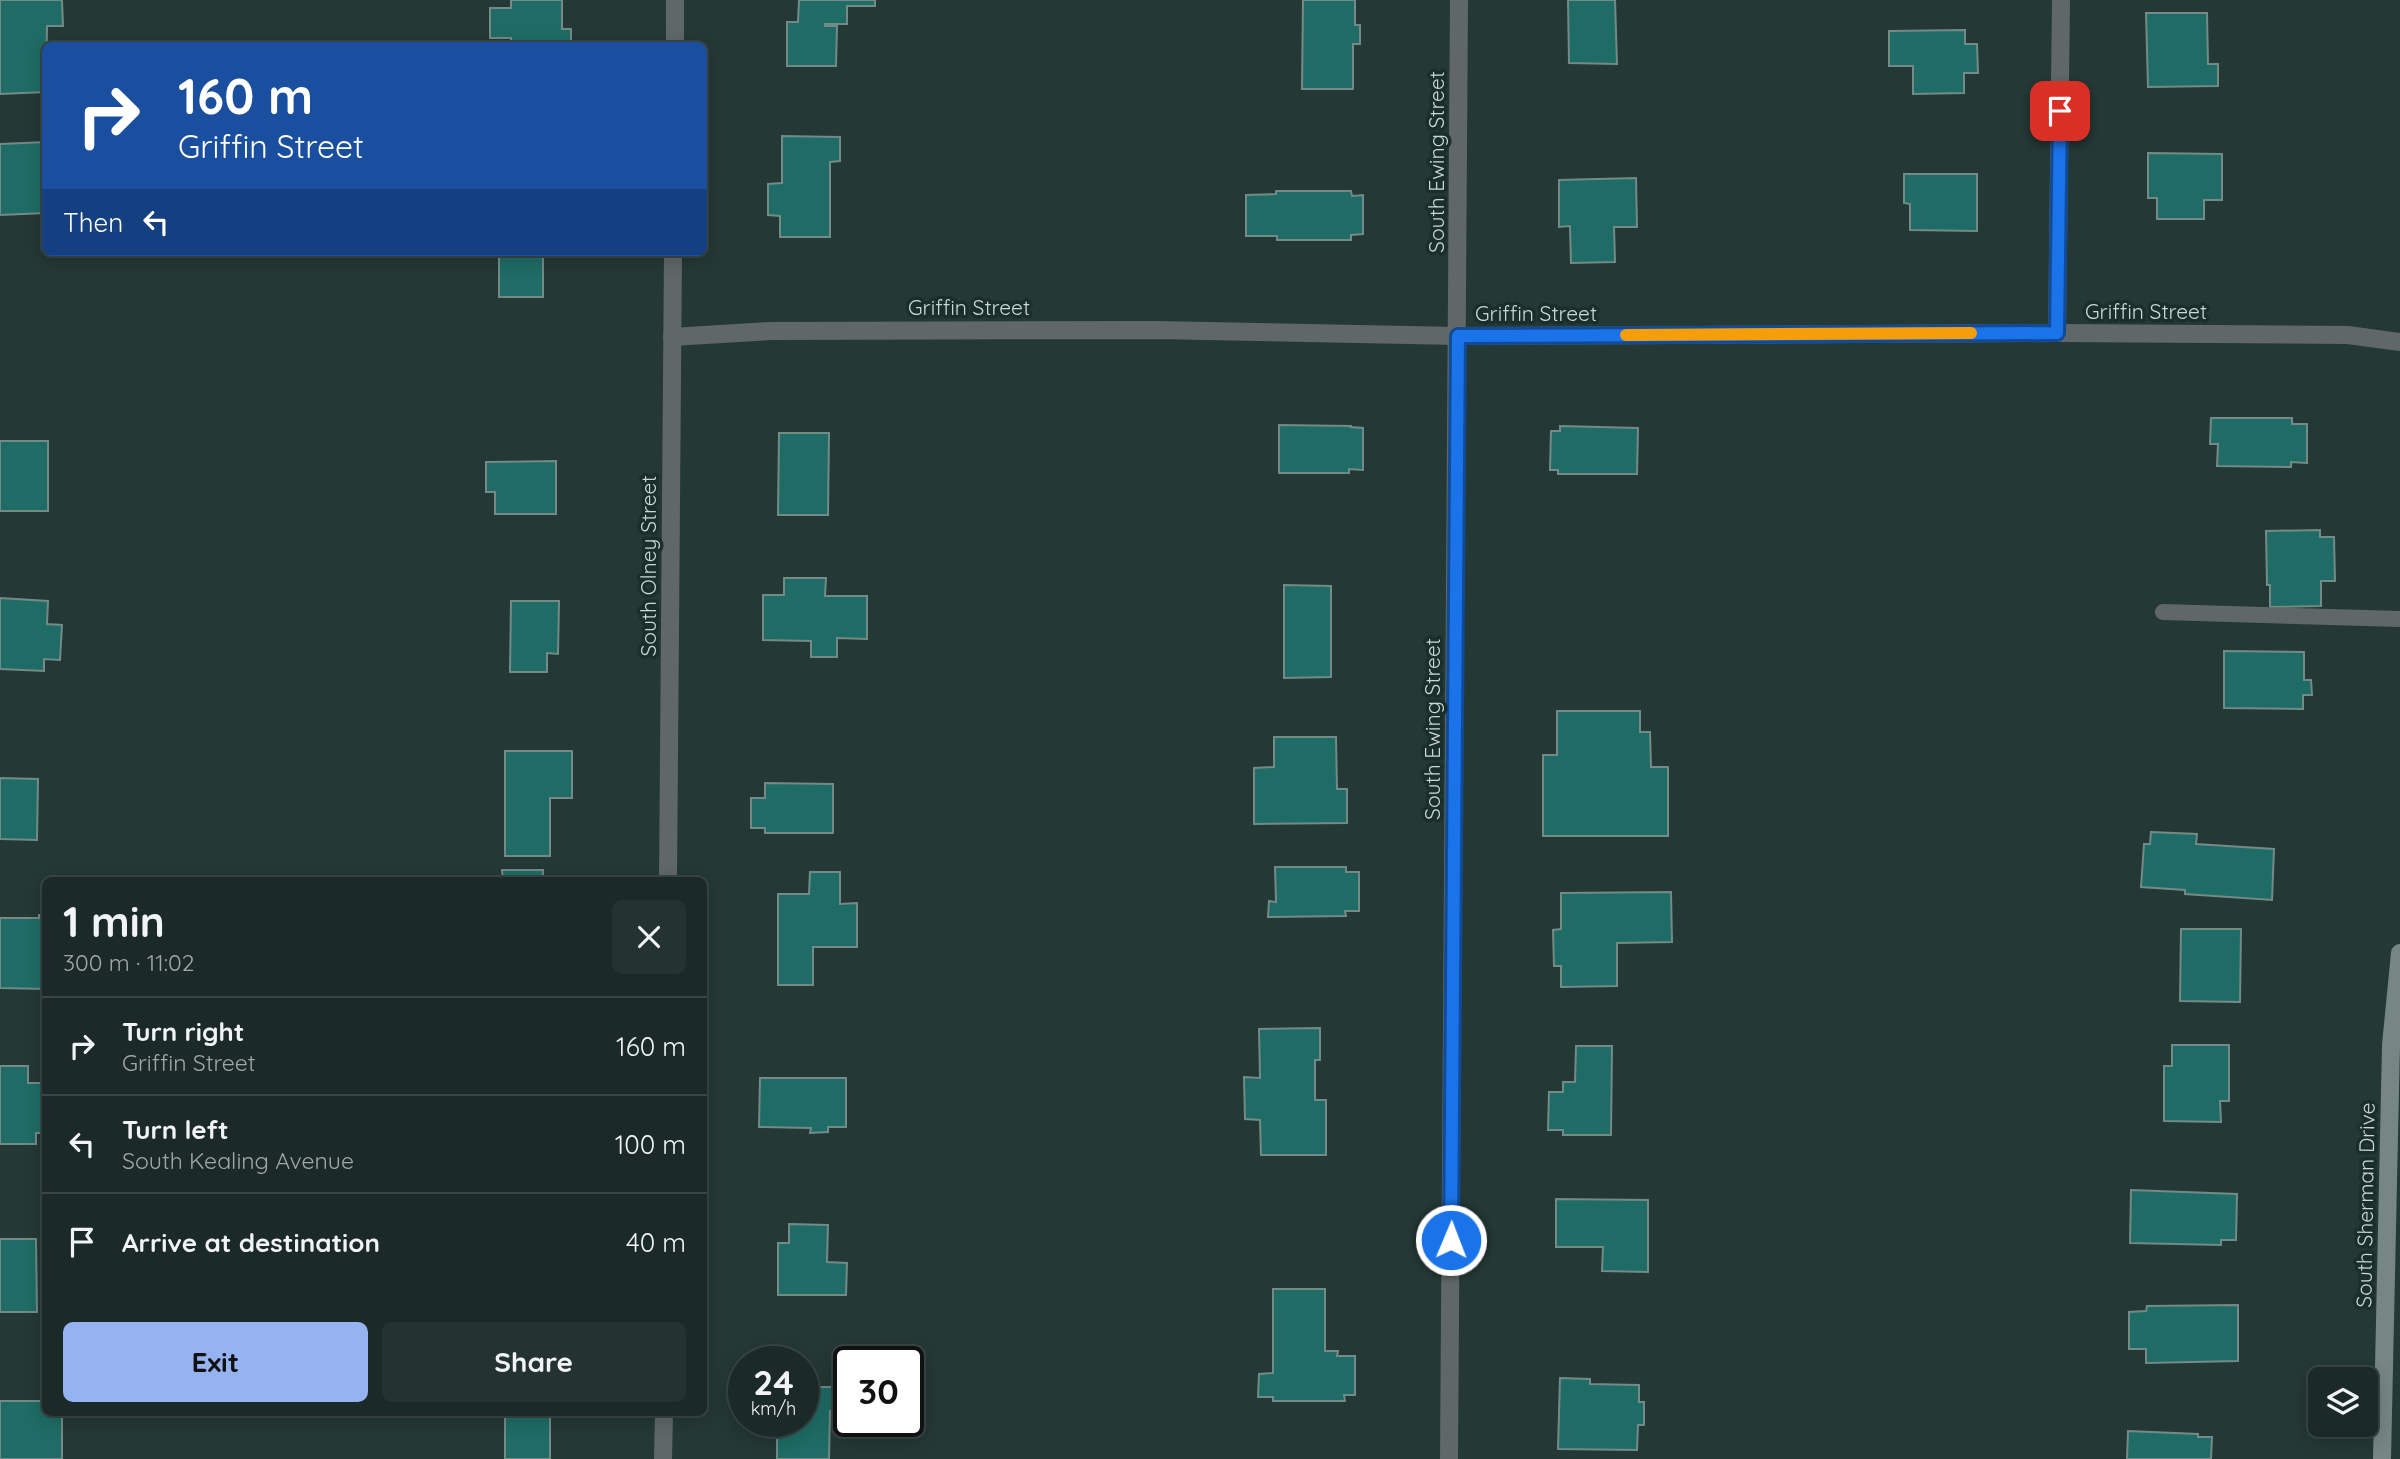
<!DOCTYPE html>
<html lang="en">
<head>
<meta charset="utf-8">
<style>
	:root { --surface:#1b2a28; --page:#243230; --text:#f1f3f6; --muted:#a0a7a8; --line:#394645; --accent:#95b2f1 }
	body { margin:0; font-family:Quicksand,sans-serif; background:var(--page); color:var(--text); height:100vh; display:flex; flex-direction:column; font-size:26px; white-space:nowrap }
	* { box-sizing:border-box; margin:0 }
	p { font-size:23px; color:var(--muted) }
	.icon { flex:none; width:38px; height:38px; fill:none; stroke:currentColor; stroke-width:2; stroke-linecap:round; stroke-linejoin:round }
	.map { position:relative; flex:1; overflow:hidden }
	.details { position:absolute; left:42px; top:877px; width:665px; height:539px; display:flex; flex-direction:column; background:var(--surface); border-radius:10px; box-shadow:0 4px 18px #0003,0 0 0 2px var(--line) }
	.details>* { flex:none }
	.hud { position:absolute; left:42px; top:42px; width:665px; height:214px; border-radius:10px; box-shadow:0 4px 18px #0003,0 0 0 2px var(--line); background:#1a4fa0; color:#fff; overflow:hidden }
	.buttons { position:absolute; left:2308px; top:1367px; display:grid; gap:14px }
	.buttons a { display:grid; place-items:center; width:70px; height:70px; border-radius:10px; background:var(--surface); box-shadow:0 4px 18px #0003,0 0 0 2px var(--line); font-size:35px }
	.speed { position:absolute; left:728px; top:1346px; display:flex; gap:14px; font-size:35px; font-weight:700; text-align:center }
	.speed>* { display:grid; place-content:center; width:91px; height:91px; border-radius:50%; background:var(--surface); box-shadow:0 4px 18px #0003,0 0 0 2px var(--line); line-height:1 }
	.speed small { font-size:18px; font-weight:400 }
	.speed .limit { border:4px solid #111; border-radius:10px; background:#fff; color:#111 }
	.pin { position:absolute; display:grid; place-items:center; width:60px; height:60px; color:#fff; margin:-30px; border-radius:14px; box-shadow:0 4px 10px #0006 }
	.me { position:absolute; width:77px; margin:-38px; rotate:1deg; stroke-linejoin:round; filter:drop-shadow(0 0 5px #0008) }
	.turn { display:flex; align-items:center; gap:24px; height:147px; padding:0 21px; font-size:32px }
	.turn .icon { width:91px; height:91px; stroke-width:2.5 }
	.turn b { display:block; font-size:49px; line-height:60px }
	.then { display:flex; align-items:center; height:66px; padding:0 21px; background:#0003; gap:14px; font-size:26px }
	.round { display:grid; place-items:center; flex:none; width:74px; height:74px; border-radius:10px; background:var(--page) }
	.head { display:flex; align-items:center; justify-content:space-between; height:119px; padding:0 21px }
	h1 { font-size:42px; font-weight:800; line-height:52px }
	.primary-button { display:flex; gap:14px; margin-top:auto; padding:14px 21px }
	.primary-button a { flex:1; height:80px; border-radius:10px; background:var(--accent); color:#111; font-size:28px; font-weight:800; line-height:80px; text-align:center }
	.primary-button a+a { background:var(--page); color:var(--text) }
	ul { padding:0; list-style:none }
	li { display:flex; align-items:center; gap:21px; height:98px; padding:0 21px; border-top:2px solid var(--line) }
	li div { flex:1 }
	li b { display:block; font-size:26px }
	li em { font-style:normal }
	.map>svg:first-child { display:block }
	.building { fill:#1e6c65; stroke:#738a87; stroke-width:2 }
	.lines { fill:none; stroke-linecap:round; stroke-linejoin:round }
	.lane { stroke:#5f6867; stroke-width:16 }
	.street { stroke:#5f6867; stroke-width:18 }
	.secondary { stroke:#768683; stroke-width:18 }
	.route-casing { stroke:#114b97; stroke-width:18 }
	.route { stroke:#1a73e8; stroke-width:12 }
	.slow { stroke:#f59e0b; stroke-width:12 }
	.labels { text-anchor:middle; dominant-baseline:central; stroke-width:7; stroke-linejoin:round; paint-order:stroke }
	.street-label { font-size:21px; fill:#cbd7d5; stroke:#1a2e2c }
</style>
</head>
<body>
<div class="map">
<svg width="2400" height="1459" viewBox="0 0 2400 1459">
	<rect width="100%" height="100%" fill="#243836"/>
	<g class="building">
		<path d="M 0,0 L 62,0 L 63,26 L 47,26 L 46,92 L 0,94 Z"/>
		<path d="M 511,0 L 562,0 L 562,29 L 571,29 L 571,46 L 511,46 L 511,38 L 490,38 L 490,8 L 511,8 Z"/>
		<path d="M 799,0 L 875,0 L 875,6 L 847,6 L 847,24 L 825,24 L 825,26 L 837,26 L 836,66 L 787,66 L 787,22 L 798,22 Z"/>
		<path d="M 1303,0 L 1355,0 L 1355,25 L 1360,25 L 1360,44 L 1353,44 L 1353,89 L 1302,89 Z"/>
		<path d="M 1568,0 L 1615,0 L 1617,64 L 1569,63 Z"/>
		<path d="M 2146,13 L 2207,13 L 2208,64 L 2218,64 L 2218,86 L 2148,87 Z"/>
		<path d="M 1965,30 L 1965,44 L 1977,44 L 1978,73 L 1964,73 L 1964,93 L 1913,94 L 1913,66 L 1889,66 L 1889,31 Z"/>
		<path d="M 782,136 L 840,137 L 840,161 L 830,162 L 830,237 L 780,237 L 780,216 L 768,215 L 768,184 L 782,183 Z"/>
		<path d="M 46,142 L 46,213 L 0,215 L 0,144 Z"/>
		<path d="M 2148,153 L 2222,154 L 2222,200 L 2204,200 L 2204,219 L 2157,219 L 2157,198 L 2148,198 Z"/>
		<path d="M 1904,174 L 1977,174 L 1977,231 L 1910,230 L 1910,204 L 1904,203 Z"/>
		<path d="M 1636,178 L 1637,227 L 1614,227 L 1615,262 L 1571,263 L 1570,226 L 1559,227 L 1559,180 Z"/>
		<path d="M 1276,191 L 1351,191 L 1352,196 L 1363,195 L 1363,234 L 1351,235 L 1351,240 L 1277,240 L 1277,236 L 1246,236 L 1246,195 L 1276,194 Z"/>
		<rect x="499" y="252" width="44" height="45"/>
		<path d="M 2211,418 L 2292,418 L 2292,424 L 2307,424 L 2307,463 L 2291,462 L 2291,467 L 2217,466 L 2218,444 L 2210,444 Z"/>
		<path d="M 1279,425 L 1351,426 L 1351,427 L 1363,428 L 1363,470 L 1349,469 L 1349,473 L 1279,473 Z"/>
		<path d="M 1560,426 L 1638,428 L 1637,474 L 1558,474 L 1558,470 L 1550,470 L 1551,431 L 1560,431 Z"/>
		<path d="M 779,433 L 829,433 L 828,515 L 778,515 Z"/>
		<rect x="0" y="441" width="48" height="70"/>
		<path d="M 556,461 L 556,514 L 495,514 L 495,492 L 486,492 L 486,462 Z"/>
		<path d="M 2320,530 L 2320,537 L 2334,537 L 2335,581 L 2321,581 L 2321,606 L 2270,607 L 2270,585 L 2267,585 L 2266,531 Z"/>
		<path d="M 784,578 L 826,578 L 825,596 L 867,596 L 867,639 L 837,638 L 837,657 L 811,657 L 811,641 L 763,640 L 763,595 L 784,595 Z"/>
		<path d="M 1284,585 L 1331,586 L 1331,677 L 1284,678 Z"/>
		<path d="M 0,598 L 48,601 L 47,624 L 62,625 L 60,660 L 44,659 L 44,671 L 0,669 Z"/>
		<path d="M 511,601 L 559,601 L 558,654 L 547,653 L 547,672 L 510,672 Z"/>
		<path d="M 2224,651 L 2304,652 L 2304,680 L 2311,680 L 2312,695 L 2303,695 L 2303,709 L 2224,708 Z"/>
		<path d="M 1557,711 L 1640,711 L 1640,732 L 1650,732 L 1651,767 L 1668,767 L 1668,836 L 1543,836 L 1543,755 L 1557,755 Z"/>
		<path d="M 1274,737 L 1336,737 L 1337,789 L 1347,789 L 1347,823 L 1254,824 L 1254,768 L 1274,767 Z"/>
		<path d="M 505,751 L 572,751 L 572,798 L 550,798 L 550,856 L 505,856 Z"/>
		<path d="M 0,778 L 38,779 L 37,840 L 0,839 Z"/>
		<path d="M 765,783 L 833,784 L 833,833 L 765,833 L 765,828 L 751,828 L 751,798 L 765,798 Z"/>
		<path d="M 2151,832 L 2197,834 L 2196,844 L 2274,849 L 2272,900 L 2185,894 L 2185,890 L 2141,887 L 2144,844 L 2150,844 Z"/>
		<path d="M 1275,867 L 1346,867 L 1346,872 L 1359,872 L 1359,911 L 1345,911 L 1346,916 L 1268,917 L 1269,901 L 1276,902 Z"/>
		<path d="M 502,870 L 543,870 L 543,880 L 503,880 Z"/>
		<path d="M 810,872 L 840,872 L 840,904 L 857,903 L 857,947 L 813,947 L 813,985 L 778,985 L 778,894 L 809,894 Z"/>
		<path d="M 1671,892 L 1672,942 L 1617,943 L 1617,986 L 1561,987 L 1561,966 L 1554,966 L 1553,930 L 1561,929 L 1561,893 Z"/>
		<path d="M 39,915 L 46,915 L 46,989 L 0,988 L 0,918 L 39,918 Z"/>
		<path d="M 2181,929 L 2241,929 L 2240,1002 L 2180,1001 Z"/>
		<path d="M 1320,1028 L 1320,1060 L 1315,1060 L 1315,1100 L 1326,1100 L 1326,1155 L 1261,1155 L 1260,1120 L 1245,1119 L 1244,1077 L 1260,1078 L 1259,1029 Z"/>
		<path d="M 2172,1045 L 2229,1045 L 2229,1101 L 2220,1101 L 2221,1122 L 2164,1121 L 2164,1066 L 2172,1066 Z"/>
		<path d="M 1576,1046 L 1612,1046 L 1611,1135 L 1563,1135 L 1563,1130 L 1548,1130 L 1549,1092 L 1563,1092 L 1563,1082 L 1575,1082 Z"/>
		<path d="M 0,1066 L 28,1066 L 28,1083 L 44,1083 L 46,1133 L 36,1133 L 36,1144 L 0,1144 Z"/>
		<path d="M 760,1078 L 846,1078 L 846,1127 L 828,1127 L 828,1132 L 810,1133 L 811,1128 L 759,1127 Z"/>
		<path d="M 2131,1190 L 2237,1194 L 2236,1240 L 2221,1240 L 2221,1245 L 2130,1243 Z"/>
		<path d="M 1556,1199 L 1648,1200 L 1648,1272 L 1602,1271 L 1603,1247 L 1556,1247 Z"/>
		<path d="M 789,1224 L 828,1225 L 827,1262 L 847,1263 L 846,1295 L 778,1295 L 778,1243 L 789,1243 Z"/>
		<path d="M 0,1239 L 36,1239 L 37,1312 L 0,1312 Z"/>
		<path d="M 1273,1289 L 1325,1289 L 1325,1351 L 1338,1351 L 1337,1356 L 1355,1356 L 1355,1395 L 1344,1395 L 1345,1401 L 1273,1401 L 1273,1397 L 1258,1397 L 1259,1374 L 1273,1373 Z"/>
		<path d="M 2238,1305 L 2238,1361 L 2146,1363 L 2146,1349 L 2129,1349 L 2129,1312 L 2146,1311 L 2147,1306 Z"/>
		<path d="M 1560,1378 L 1590,1379 L 1590,1384 L 1639,1385 L 1639,1402 L 1644,1402 L 1644,1425 L 1638,1425 L 1637,1450 L 1558,1449 Z"/>
		<path d="M 805,1387 L 840,1387 L 840,1395 L 849,1395 L 849,1411 L 830,1411 L 829,1459 L 777,1459 L 777,1425 L 779,1425 L 779,1421 L 803,1421 Z"/>
		<path d="M 0,1401 L 46,1401 L 46,1412 L 62,1412 L 62,1459 L 0,1459 Z"/>
		<rect x="505" y="1412" width="45" height="47"/>
		<path d="M 2128,1431 L 2198,1434 L 2198,1437 L 2212,1437 L 2211,1459 L 2127,1459 Z"/>
	</g>
	<g class="lines">
		<path class="lane" d="M 2163,612 L 2400,619"/>
		<g class="street">
			<path d="M 675,46 L 675,0"/>
			<path d="M 2057,333 L 2061,0"/>
			<path d="M 672,337 L 770,331 L 1155,330 L 1458,336 L 2057,333 L 2348,335 L 2400,342"/>
			<path d="M 668,880 L 673,252"/>
			<path d="M 663,1459 L 664,1412"/>
			<path d="M 1449,1459 L 1459,0"/>
		</g>
		<path class="secondary" d="M 2382,1459 L 2391,1045 L 2400,953"/>
	</g>
	<g class="lines">
		<g class="route-casing">
			<path id="route" d="M 1451,1240 L 1458,336 L 2057,333 L 2060,111"/>
		</g>
		<use href="#route" class="route"/>
		<path class="slow" d="M 1626,335 L 1971,333"/>
	</g>
	<g class="labels">
		<g class="street-label">
			<text transform="translate(1436 162) rotate(-90)">South Ewing Street</text>
			<text x="969" y="307">Griffin Street</text>
			<text x="2146" y="311">Griffin Street</text>
			<text x="1536" y="313">Griffin Street</text>
			<text transform="translate(648 566) rotate(-90)">South Olney Street</text>
			<text transform="translate(1432 729) rotate(-90)">South Ewing Street</text>
			<text transform="translate(2365 1205) rotate(-89)">South Sherman Drive</text>
		</g>
	</g>
</svg>
<div class="buttons">
<a><svg class="icon" aria-label="layers" viewBox="0 0 24 24"><path d="M12 4l9 5-9 5-9-5zM3 14l9 5 9-5"/></svg></a>
</div>
<div class="speed"><div>24<small>km/h</small></div><div class="limit">30</div></div>
<div class="pin" style="left:2060px;top:111px;background:#d93025"><svg class="icon" aria-label="arrive" viewBox="0 0 24 24"><path d="M6 21V4h12l-3 4 3 4H6"/></svg></div>
<svg class="me" style="left:1451px;top:1240px" viewBox="-20 -20 40 40"><circle r="17" fill="#1a73e8" stroke="#fff" stroke-width="3"/><path d="M0-11L8 9 0 5-8 9z" fill="#fff"/></svg>
<div class="hud">
<div class="turn"><svg class="icon" aria-label="right" viewBox="0 0 24 24"><path d="M7 20v-9h11M14 6l5 5-5 5"/></svg><div><b>160 m</b>Griffin Street</div></div>
<div class="then">Then<svg class="icon" aria-label="left" viewBox="0 0 24 24"><path d="M17 20v-9H6M10 6l-5 5 5 5"/></svg></div>
</div>
<section class="details">
<div class="head"><div><h1>1 min</h1><p>300 m · 11:02</p></div><a class="round"><svg class="icon" aria-label="close" viewBox="0 0 24 24"><path d="M6 6l12 12M18 6L6 18"/></svg></a></div>
<ul>
<li><svg class="icon" aria-label="right" viewBox="0 0 24 24"><path d="M7 20v-9h11M14 6l5 5-5 5"/></svg><div><b>Turn right</b><p>Griffin Street</p></div><em>160 m</em></li>
<li><svg class="icon" aria-label="left" viewBox="0 0 24 24"><path d="M17 20v-9H6M10 6l-5 5 5 5"/></svg><div><b>Turn left</b><p>South Kealing Avenue</p></div><em>100 m</em></li>
<li><svg class="icon" aria-label="arrive" viewBox="0 0 24 24"><path d="M6 21V4h12l-3 4 3 4H6"/></svg><div><b>Arrive at destination</b></div><em>40 m</em></li>
</ul>
<div class="primary-button"><a>Exit</a><a>Share</a></div>
</section>
</div>
</body>
</html>
